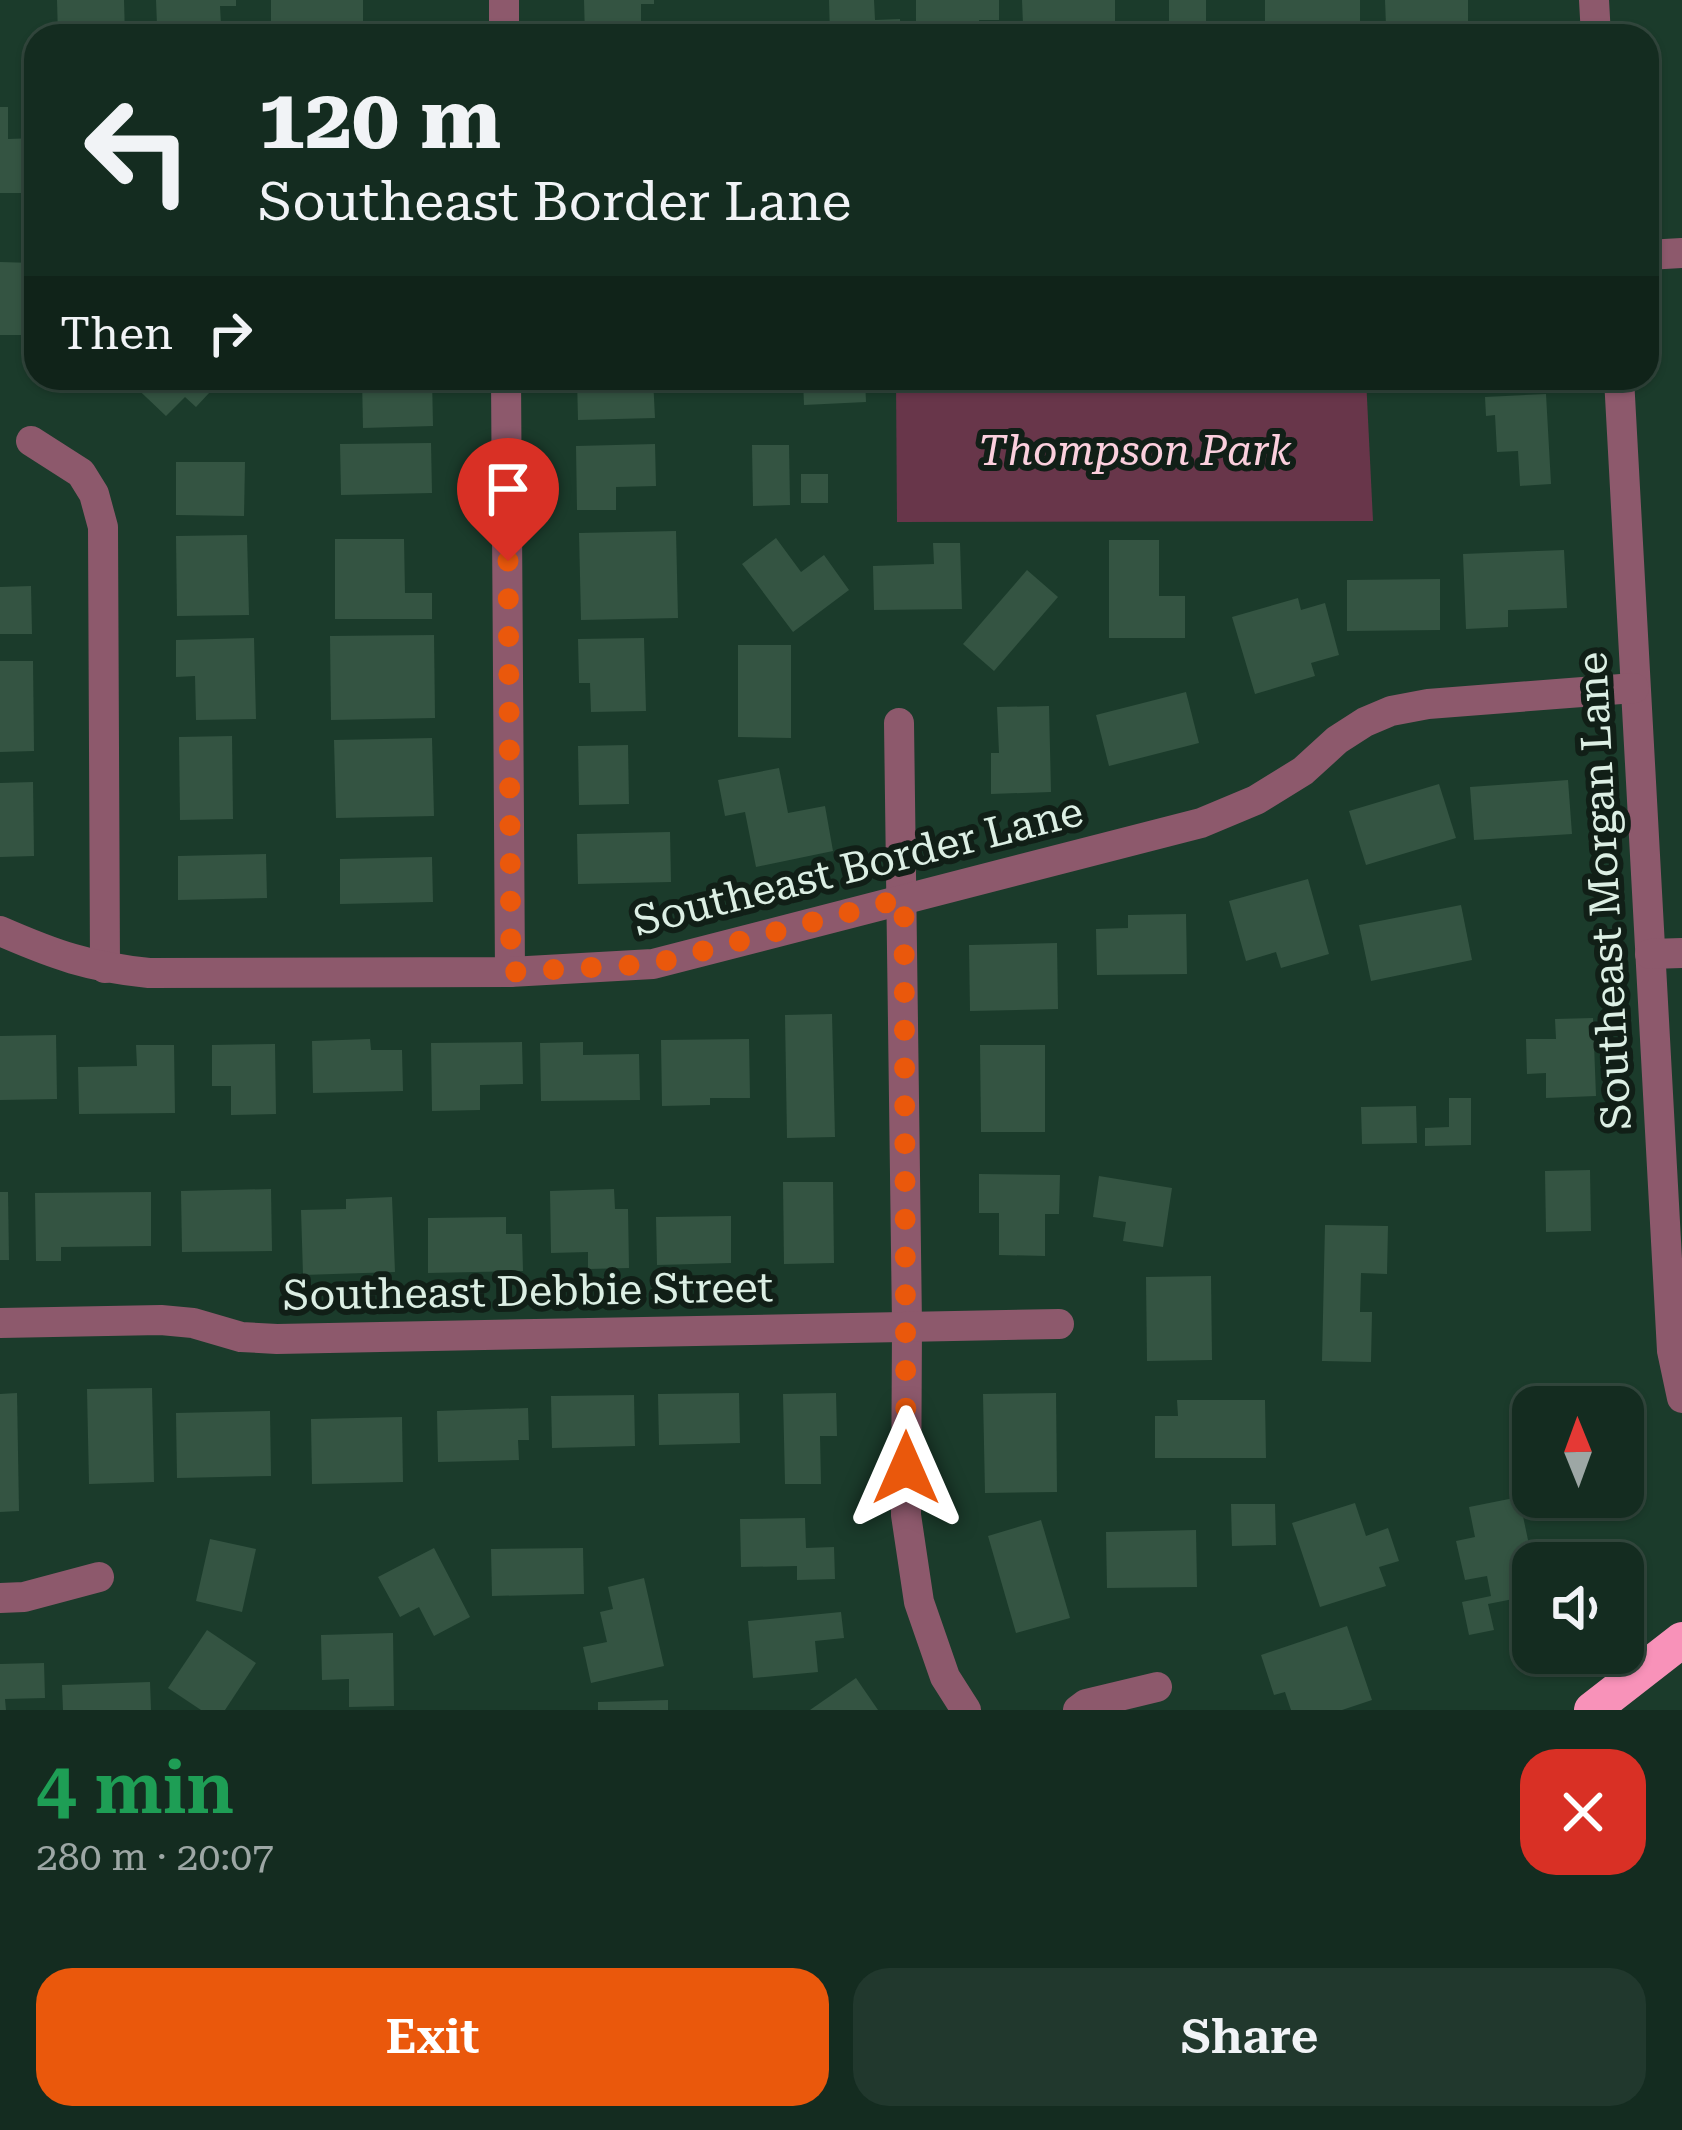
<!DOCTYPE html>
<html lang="en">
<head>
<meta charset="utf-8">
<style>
	:root { --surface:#142c20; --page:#21382d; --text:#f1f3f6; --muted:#9da7a5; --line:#33483e; --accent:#ea580c }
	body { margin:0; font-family:"Roboto Serif",serif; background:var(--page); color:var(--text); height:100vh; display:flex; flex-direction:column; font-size:45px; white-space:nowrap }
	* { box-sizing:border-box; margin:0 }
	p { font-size:39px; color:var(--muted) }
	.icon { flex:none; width:66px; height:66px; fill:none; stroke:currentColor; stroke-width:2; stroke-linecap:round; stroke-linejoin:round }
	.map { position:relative; height:1710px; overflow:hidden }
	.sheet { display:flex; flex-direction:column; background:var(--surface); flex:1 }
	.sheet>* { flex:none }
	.top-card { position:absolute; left:24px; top:24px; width:1635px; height:366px; border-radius:36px; box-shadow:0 3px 9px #0004,0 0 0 3px var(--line); background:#142c20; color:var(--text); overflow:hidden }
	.needle { width:78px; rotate:359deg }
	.controls { position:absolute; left:1512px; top:1386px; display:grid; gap:24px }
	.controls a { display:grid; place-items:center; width:132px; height:132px; border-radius:24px; background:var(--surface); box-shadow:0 3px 9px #0004,0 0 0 3px var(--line); font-size:60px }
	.pin { position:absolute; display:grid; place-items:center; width:102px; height:102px; color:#fff; margin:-123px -51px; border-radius:50% 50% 50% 0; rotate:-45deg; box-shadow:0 0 12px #0007 }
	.pin .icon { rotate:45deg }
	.me { position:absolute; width:132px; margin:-66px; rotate:0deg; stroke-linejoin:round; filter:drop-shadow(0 0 9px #0008) }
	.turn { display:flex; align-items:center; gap:42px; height:252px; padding:0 36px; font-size:54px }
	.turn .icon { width:156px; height:156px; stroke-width:2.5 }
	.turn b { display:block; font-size:84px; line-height:102px }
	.then { display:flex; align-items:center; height:114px; padding:0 36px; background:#0003; gap:24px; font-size:45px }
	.round { display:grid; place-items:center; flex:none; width:126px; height:126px; border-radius:36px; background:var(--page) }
	.overview { display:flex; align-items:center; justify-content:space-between; height:204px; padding:0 36px }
	h1 { font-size:72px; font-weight:600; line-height:90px; color:#1e9e55 }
	.button { display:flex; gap:24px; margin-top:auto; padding:24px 36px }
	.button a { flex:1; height:138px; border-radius:36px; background:var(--accent); color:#fff; font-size:48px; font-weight:600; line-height:138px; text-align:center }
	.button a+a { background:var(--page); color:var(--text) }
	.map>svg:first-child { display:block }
	.green { fill:#68364a }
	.building { fill:#345442 }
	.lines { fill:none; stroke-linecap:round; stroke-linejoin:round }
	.minor { stroke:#8d596c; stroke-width:30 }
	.highway { stroke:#f892b9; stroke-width:36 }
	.route { stroke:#ea580c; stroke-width:21; stroke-dasharray:0 37.8 }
	.labels { text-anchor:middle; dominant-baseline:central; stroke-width:12; stroke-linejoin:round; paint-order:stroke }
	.park-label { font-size:42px; font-style:italic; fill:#fbcfdd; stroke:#111f17 }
	.street-label { font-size:42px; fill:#dcefe4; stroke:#111f17 }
</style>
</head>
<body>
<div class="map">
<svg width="1682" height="1710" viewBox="0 0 1682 1710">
	<rect width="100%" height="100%" fill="#1b3b2b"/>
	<path class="green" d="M 896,378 L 1366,378 L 1373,521 L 897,522 Z"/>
	<g class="building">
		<path d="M 57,0 L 124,0 L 125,36 L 58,36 Z"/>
		<path d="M 156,0 L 236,0 L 236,6 L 220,6 L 221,24 L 157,25 Z"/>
		<path d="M 271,0 L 363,0 L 363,23 L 299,24 L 299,36 L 271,36 Z"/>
		<path d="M 584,0 L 654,0 L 654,4 L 641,4 L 641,36 L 585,36 Z"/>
		<path d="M 829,0 L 874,0 L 875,20 L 900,19 L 901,36 L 830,36 Z"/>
		<path d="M 916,0 L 999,0 L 999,20 L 979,20 L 980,30 L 916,30 Z"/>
		<path d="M 1022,0 L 1115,0 L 1115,24 L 1023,25 Z"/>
		<path d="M 1169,0 L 1206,0 L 1206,28 L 1169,29 Z"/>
		<path d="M 1265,0 L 1360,0 L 1360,35 L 1265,36 Z"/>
		<path d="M 1385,0 L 1468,0 L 1468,25 L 1386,26 Z"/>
		<path d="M 0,107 L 8,107 L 8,139 L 36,138 L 36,193 L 0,193 Z"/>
		<path d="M 0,262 L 34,263 L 33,335 L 0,335 Z"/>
		<path d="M 126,378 L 223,378 L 196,407 L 185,397 L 166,416 Z"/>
		<path d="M 362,378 L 432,378 L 433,426 L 363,428 Z"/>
		<path d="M 577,378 L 653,378 L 655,418 L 578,420 Z"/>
		<path d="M 803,378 L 865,378 L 866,402 L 804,405 Z"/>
		<path d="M 1546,394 L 1551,484 L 1520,486 L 1518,451 L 1497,452 L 1495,415 L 1486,416 L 1485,397 Z"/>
		<path d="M 431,443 L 432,493 L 341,495 L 340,444 Z"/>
		<path d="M 655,444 L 656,486 L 616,487 L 616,510 L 577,510 L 576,446 Z"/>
		<path d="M 752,445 L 789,445 L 790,505 L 753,506 Z"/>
		<path d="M 176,462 L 245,462 L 244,516 L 176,515 Z"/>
		<rect x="801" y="474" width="27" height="29"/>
		<path d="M 676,531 L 678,618 L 581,620 L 579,533 Z"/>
		<path d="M 247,535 L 249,615 L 177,616 L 176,536 Z"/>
		<path d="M 776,538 L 801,572 L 824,555 L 849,590 L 793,632 L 742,564 Z"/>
		<path d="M 335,539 L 404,539 L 405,593 L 432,593 L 432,619 L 335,619 Z"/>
		<path d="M 1109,540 L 1159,540 L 1159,596 L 1185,596 L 1185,638 L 1109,638 Z"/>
		<path d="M 933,543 L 960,543 L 962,609 L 874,610 L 873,566 L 934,564 Z"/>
		<path d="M 1564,550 L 1567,608 L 1508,610 L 1508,627 L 1466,629 L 1463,554 Z"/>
		<path d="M 1027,570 L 1058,597 L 994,671 L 963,644 Z"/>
		<path d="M 1440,579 L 1440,630 L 1347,631 L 1347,580 Z"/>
		<path d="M 31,586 L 32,634 L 0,634 L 0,587 Z"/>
		<path d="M 1298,598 L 1301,610 L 1325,603 L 1339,655 L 1311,663 L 1315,676 L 1255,694 L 1232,617 Z"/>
		<path d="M 434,635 L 435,718 L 331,720 L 330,636 Z"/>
		<path d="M 254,638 L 256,719 L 196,720 L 195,676 L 176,677 L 176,640 Z"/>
		<path d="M 644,638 L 646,711 L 591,712 L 590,683 L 579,683 L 578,639 Z"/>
		<path d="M 738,645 L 791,645 L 791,738 L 738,737 Z"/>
		<path d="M 0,661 L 33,661 L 34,751 L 0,752 Z"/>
		<path d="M 1186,692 L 1199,743 L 1109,766 L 1096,715 Z"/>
		<path d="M 1049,706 L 1051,792 L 991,794 L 991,753 L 999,753 L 997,707 Z"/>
		<path d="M 232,736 L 233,819 L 180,820 L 179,737 Z"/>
		<path d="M 432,738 L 434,816 L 336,818 L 334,740 Z"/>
		<path d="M 628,745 L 629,804 L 579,805 L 578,746 Z"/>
		<path d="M 779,768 L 788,813 L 825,806 L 833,851 L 756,867 L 745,812 L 725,816 L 718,780 Z"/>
		<path d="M 1568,780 L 1572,834 L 1474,840 L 1470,787 Z"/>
		<path d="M 33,782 L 34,856 L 0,857 L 0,783 Z"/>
		<path d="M 1439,784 L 1456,838 L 1366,865 L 1349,811 Z"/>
		<path d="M 670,832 L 671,882 L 578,884 L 577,834 Z"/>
		<path d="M 266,854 L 267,898 L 178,900 L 178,856 Z"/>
		<path d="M 432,857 L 433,902 L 340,904 L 340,859 Z"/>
		<path d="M 1308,879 L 1329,954 L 1281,968 L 1276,952 L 1246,961 L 1229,901 Z"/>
		<path d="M 1461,905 L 1472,960 L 1371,981 L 1359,925 Z"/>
		<path d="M 1186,914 L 1187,974 L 1097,975 L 1096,929 L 1128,928 L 1128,915 Z"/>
		<path d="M 1057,943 L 1058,1009 L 970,1011 L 969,945 Z"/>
		<path d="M 832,1014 L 835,1137 L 787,1138 L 785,1015 Z"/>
		<path d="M 1593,1018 L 1596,1096 L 1546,1098 L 1546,1073 L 1527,1074 L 1526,1039 L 1556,1039 L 1555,1019 Z"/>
		<path d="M 56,1035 L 57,1099 L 0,1100 L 0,1036 Z"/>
		<path d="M 370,1039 L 371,1050 L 402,1050 L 403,1091 L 313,1093 L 312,1041 Z"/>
		<path d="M 749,1039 L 750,1098 L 710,1098 L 710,1105 L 662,1106 L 661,1040 Z"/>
		<path d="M 522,1042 L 523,1084 L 480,1085 L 480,1110 L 432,1111 L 431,1043 Z"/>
		<path d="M 583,1042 L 583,1055 L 639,1054 L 640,1100 L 541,1101 L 540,1043 Z"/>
		<path d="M 275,1044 L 276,1114 L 231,1115 L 231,1086 L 212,1086 L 212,1045 Z"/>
		<path d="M 136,1045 L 174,1045 L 175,1113 L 79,1114 L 78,1067 L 137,1066 Z"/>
		<path d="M 980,1045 L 1045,1045 L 1045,1132 L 981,1132 Z"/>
		<path d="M 1449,1098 L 1471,1098 L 1471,1145 L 1425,1146 L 1425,1128 L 1449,1127 Z"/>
		<path d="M 1416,1106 L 1417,1143 L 1362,1144 L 1361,1107 Z"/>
		<path d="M 1590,1170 L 1591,1231 L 1546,1232 L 1545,1171 Z"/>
		<path d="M 979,1174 L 1060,1175 L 1059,1214 L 1045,1214 L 1045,1256 L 999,1255 L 999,1213 L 979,1213 Z"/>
		<path d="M 1099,1176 L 1172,1188 L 1163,1247 L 1123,1241 L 1126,1222 L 1093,1217 Z"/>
		<path d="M 783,1182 L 833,1182 L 834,1263 L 784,1264 Z"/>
		<path d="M 271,1189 L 272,1251 L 182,1252 L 181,1191 Z"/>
		<path d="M 614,1189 L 615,1209 L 628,1209 L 629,1268 L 588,1269 L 588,1252 L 551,1253 L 550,1191 Z"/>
		<path d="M 0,1192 L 8,1192 L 9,1260 L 0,1260 Z"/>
		<path d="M 151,1192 L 151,1246 L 61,1247 L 61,1261 L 36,1261 L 35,1193 Z"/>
		<path d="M 392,1197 L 395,1272 L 303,1275 L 301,1210 L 346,1209 L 346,1199 Z"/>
		<path d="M 731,1216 L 731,1263 L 657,1265 L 656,1217 Z"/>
		<path d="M 506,1217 L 506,1234 L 522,1234 L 523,1271 L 428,1273 L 428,1218 Z"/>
		<path d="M 1325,1225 L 1388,1226 L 1387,1274 L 1361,1273 L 1360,1312 L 1372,1312 L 1371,1362 L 1322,1361 Z"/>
		<path d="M 1211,1276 L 1212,1360 L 1147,1361 L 1146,1277 Z"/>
		<path d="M 152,1388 L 154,1482 L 89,1484 L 87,1389 Z"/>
		<path d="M 17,1393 L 19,1511 L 0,1512 L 0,1394 Z"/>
		<path d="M 739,1393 L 740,1443 L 659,1445 L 658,1394 Z"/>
		<path d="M 836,1393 L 837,1436 L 820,1436 L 821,1484 L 785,1484 L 783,1394 Z"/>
		<path d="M 1056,1393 L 1057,1492 L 985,1493 L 983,1394 Z"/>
		<path d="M 634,1395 L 635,1446 L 552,1448 L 551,1396 Z"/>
		<path d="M 1177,1400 L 1265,1400 L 1266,1458 L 1155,1458 L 1155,1416 L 1178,1416 Z"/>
		<path d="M 1600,1401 L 1601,1407 L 1533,1407 L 1533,1426 L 1529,1426 L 1529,1402 Z"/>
		<path d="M 528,1408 L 529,1440 L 518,1440 L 519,1460 L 438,1462 L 437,1411 Z"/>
		<path d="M 270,1411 L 271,1476 L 177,1478 L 176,1413 Z"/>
		<path d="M 402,1417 L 403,1482 L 312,1484 L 311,1419 Z"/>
		<path d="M 1519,1497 L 1533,1564 L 1533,1595 L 1488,1604 L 1494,1630 L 1469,1635 L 1462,1602 L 1491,1596 L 1487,1576 L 1465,1580 L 1456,1541 L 1475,1537 L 1469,1507 Z"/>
		<path d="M 1355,1503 L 1366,1536 L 1388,1528 L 1399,1561 L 1379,1567 L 1386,1586 L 1320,1607 L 1292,1523 Z"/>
		<path d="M 1231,1504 L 1275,1504 L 1276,1545 L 1232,1546 Z"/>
		<path d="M 805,1518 L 806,1548 L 834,1547 L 835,1579 L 797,1580 L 797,1566 L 741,1567 L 740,1519 Z"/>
		<path d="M 1041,1520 L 1070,1618 L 1016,1633 L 988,1536 Z"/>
		<path d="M 1196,1530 L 1197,1587 L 1107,1588 L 1106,1532 Z"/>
		<path d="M 210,1539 L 256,1549 L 242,1612 L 196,1601 Z"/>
		<path d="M 434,1548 L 470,1617 L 434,1636 L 419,1607 L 400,1617 L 378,1577 Z"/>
		<path d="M 583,1548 L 584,1594 L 492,1596 L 491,1549 Z"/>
		<path d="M 644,1578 L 664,1666 L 591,1683 L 583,1647 L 607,1642 L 600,1612 L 613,1609 L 608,1587 Z"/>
		<path d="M 841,1612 L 844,1638 L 815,1641 L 818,1672 L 753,1678 L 748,1621 Z"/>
		<path d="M 1347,1626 L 1372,1700 L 1342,1710 L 1291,1710 L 1285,1692 L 1274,1695 L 1261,1655 Z"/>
		<path d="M 207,1630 L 256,1663 L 225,1710 L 201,1710 L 168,1688 Z"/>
		<path d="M 393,1633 L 394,1706 L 349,1707 L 349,1679 L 322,1680 L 321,1635 Z"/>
		<path d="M 44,1663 L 45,1698 L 5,1699 L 6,1710 L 0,1710 L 0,1664 Z"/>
		<path d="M 856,1678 L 878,1710 L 810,1710 Z"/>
		<path d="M 150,1682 L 151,1710 L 63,1710 L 62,1685 Z"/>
		<path d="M 668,1700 L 668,1710 L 598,1710 L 598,1702 Z"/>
	</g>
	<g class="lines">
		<g class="minor">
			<path d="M 504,0 L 504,36"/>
			<path d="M 1594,0 L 1596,36"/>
			<path d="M 1647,255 L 1682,253"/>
			<path d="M 506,378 L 510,972"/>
			<path d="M 1619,378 L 1672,1351 L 1682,1398"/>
			<path d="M 31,441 L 81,473 L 94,494 L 103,527 L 105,968"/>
			<path d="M 899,723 L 907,1325 L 906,1515 L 919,1602 L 945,1677 L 966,1710"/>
			<path d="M 0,931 C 55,955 89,967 149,973 L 510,972 L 653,964 L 1201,823 L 1256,800 L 1303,771 L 1337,740 L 1365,722 L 1391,711 L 1428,704 L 1634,688"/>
			<path d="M 1650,954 L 1682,953"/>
			<path d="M 0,1323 L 161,1320 L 193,1323 L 241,1337 L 277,1339 L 1059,1324"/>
			<path d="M 0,1598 L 24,1597 L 99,1577"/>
			<path d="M 1078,1710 L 1086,1704 L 1157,1687"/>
		</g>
		<path class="highway" d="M 1592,1710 L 1682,1640"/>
	</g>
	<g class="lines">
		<path class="route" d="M 508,561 L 511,972 L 653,964 L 904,898 L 906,1468"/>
	</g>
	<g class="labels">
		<g class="park-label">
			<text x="1135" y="450">Thompson Park</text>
		</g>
		<g class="street-label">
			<text transform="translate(858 866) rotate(-14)">Southeast Border Lane</text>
			<text transform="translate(1604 891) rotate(-93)">Southeast Morgan Lane</text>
			<text transform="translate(528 1291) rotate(-1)">Southeast Debbie Street</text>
		</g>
	</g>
</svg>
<div class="controls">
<a><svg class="needle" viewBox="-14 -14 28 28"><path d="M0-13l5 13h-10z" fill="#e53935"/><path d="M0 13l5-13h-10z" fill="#9da7a5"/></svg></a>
<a><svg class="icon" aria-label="sound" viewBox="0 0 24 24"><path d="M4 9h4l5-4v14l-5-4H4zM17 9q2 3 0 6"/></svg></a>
</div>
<div class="pin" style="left:508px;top:561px;background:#d93025"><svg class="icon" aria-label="arrive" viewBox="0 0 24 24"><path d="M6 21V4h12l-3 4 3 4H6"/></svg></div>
<svg class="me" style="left:906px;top:1468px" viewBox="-20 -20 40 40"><path d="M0-17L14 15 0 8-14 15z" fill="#ea580c" stroke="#fff" stroke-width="4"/></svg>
<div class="top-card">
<div class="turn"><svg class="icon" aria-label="left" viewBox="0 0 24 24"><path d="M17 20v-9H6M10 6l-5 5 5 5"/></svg><div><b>120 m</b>Southeast Border Lane</div></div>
<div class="then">Then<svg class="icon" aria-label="right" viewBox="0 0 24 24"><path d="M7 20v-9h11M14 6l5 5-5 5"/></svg></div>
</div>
</div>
<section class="sheet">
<div class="overview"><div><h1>4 min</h1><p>280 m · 20:07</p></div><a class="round" style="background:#d93025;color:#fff"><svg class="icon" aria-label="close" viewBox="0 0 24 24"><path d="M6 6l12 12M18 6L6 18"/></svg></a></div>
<div class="button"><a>Exit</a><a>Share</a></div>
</section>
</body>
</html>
